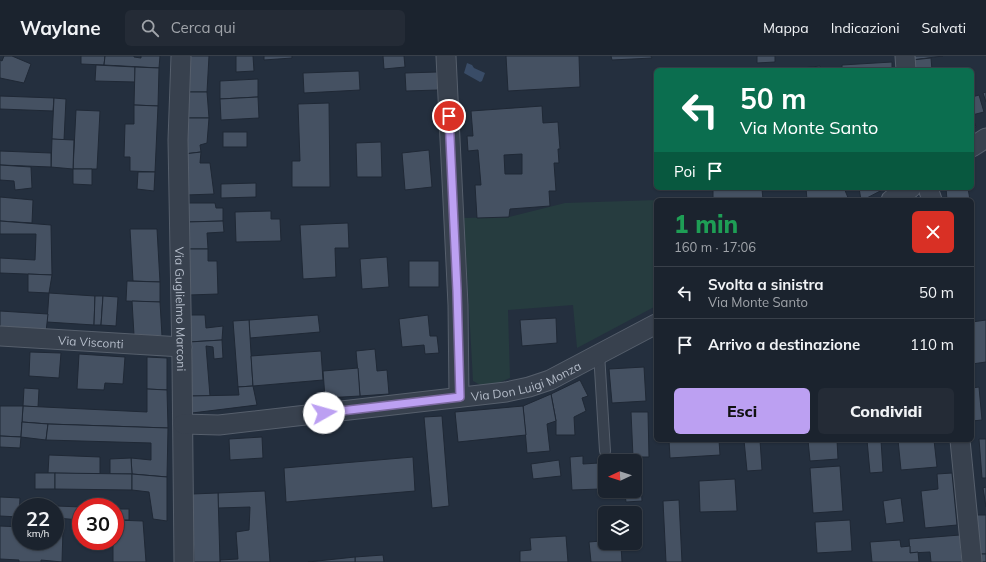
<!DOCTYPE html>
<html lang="it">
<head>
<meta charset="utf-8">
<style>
	:root { --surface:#1b232e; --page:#242b36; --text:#f1f3f6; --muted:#a0a4aa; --line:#39404a; --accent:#bca0f2 }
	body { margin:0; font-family:Mulish,sans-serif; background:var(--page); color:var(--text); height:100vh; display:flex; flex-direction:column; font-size:15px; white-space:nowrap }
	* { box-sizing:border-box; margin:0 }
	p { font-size:13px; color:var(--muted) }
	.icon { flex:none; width:22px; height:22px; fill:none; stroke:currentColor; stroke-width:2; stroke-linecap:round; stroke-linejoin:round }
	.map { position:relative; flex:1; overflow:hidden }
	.side { position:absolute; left:654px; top:142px; width:320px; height:244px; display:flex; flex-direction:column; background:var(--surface); border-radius:6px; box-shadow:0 1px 3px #0004,0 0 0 1px var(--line) }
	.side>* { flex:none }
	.banner { position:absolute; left:654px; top:12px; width:320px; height:122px; border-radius:6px; box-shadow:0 1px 3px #0004,0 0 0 1px var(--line); background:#0b6e4f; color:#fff; overflow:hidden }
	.needle { width:26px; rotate:266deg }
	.buttons { position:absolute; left:598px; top:398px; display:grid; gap:8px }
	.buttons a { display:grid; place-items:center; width:44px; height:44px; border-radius:6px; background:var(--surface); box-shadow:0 1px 3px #0004,0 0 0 1px var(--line); font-size:20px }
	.speed { position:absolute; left:12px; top:442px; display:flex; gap:8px; font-size:20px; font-weight:700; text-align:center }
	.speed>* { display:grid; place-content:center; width:52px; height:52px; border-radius:50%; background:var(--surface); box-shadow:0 1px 3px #0004,0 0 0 1px var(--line); line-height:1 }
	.speed small { font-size:10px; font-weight:400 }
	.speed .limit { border:6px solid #d22; background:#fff; color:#111 }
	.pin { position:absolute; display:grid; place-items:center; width:34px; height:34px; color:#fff; margin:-17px; border:2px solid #fff; border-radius:50%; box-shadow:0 1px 4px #0007 }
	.me { position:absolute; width:44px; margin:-22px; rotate:83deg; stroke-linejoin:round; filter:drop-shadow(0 0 3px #0008) }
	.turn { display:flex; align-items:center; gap:14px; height:84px; padding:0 20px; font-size:18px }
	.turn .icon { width:52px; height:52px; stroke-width:2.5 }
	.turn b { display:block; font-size:28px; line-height:34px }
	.then { display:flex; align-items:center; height:38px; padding:0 20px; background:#0003; gap:8px; font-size:15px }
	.round { display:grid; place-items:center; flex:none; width:42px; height:42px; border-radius:6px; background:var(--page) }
	.headline { display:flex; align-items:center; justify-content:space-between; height:68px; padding:0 20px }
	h1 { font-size:24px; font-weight:800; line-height:30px; color:#1e9e55 }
	.primary-button { display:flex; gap:8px; margin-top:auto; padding:8px 20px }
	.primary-button a { flex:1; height:46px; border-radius:6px; background:var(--accent); color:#111; font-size:16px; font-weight:800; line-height:46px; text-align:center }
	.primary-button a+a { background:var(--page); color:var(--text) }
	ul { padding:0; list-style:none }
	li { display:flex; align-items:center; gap:12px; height:52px; padding:0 20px; border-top:1px solid var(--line) }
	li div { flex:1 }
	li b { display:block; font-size:15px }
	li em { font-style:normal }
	header { display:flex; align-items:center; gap:24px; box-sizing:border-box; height:56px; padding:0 20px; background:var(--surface); border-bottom:1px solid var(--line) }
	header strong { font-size:19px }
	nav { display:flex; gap:22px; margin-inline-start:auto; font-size:14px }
	.search { width:280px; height:36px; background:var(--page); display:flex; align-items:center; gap:10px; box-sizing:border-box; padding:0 14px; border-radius:6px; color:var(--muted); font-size:15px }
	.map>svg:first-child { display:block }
	.green { fill:#263c3f }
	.water { fill:#394c67 }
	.building { fill:#455162; stroke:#1f2835; fill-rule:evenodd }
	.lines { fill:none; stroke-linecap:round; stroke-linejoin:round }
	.lane-casing { stroke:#565f6c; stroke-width:12 }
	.street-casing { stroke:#565f6c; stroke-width:21 }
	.lane { stroke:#38414e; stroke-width:10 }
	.street { stroke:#38414e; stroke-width:19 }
	.route-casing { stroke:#7a689d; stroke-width:10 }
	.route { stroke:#bca0f2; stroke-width:7 }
	.labels { text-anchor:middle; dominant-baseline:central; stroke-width:4; stroke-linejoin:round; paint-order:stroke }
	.street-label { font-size:12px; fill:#b4bcc9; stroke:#1d2633 }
</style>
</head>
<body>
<header>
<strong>Waylane</strong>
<div class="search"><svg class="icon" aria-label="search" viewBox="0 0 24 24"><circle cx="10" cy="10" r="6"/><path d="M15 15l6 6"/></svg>Cerca qui</div>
<nav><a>Mappa</a><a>Indicazioni</a><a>Salvati</a></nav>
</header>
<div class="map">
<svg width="986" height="506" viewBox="0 0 986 506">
	<rect width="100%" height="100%" fill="#242f3e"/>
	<path class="green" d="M 688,143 L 688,144 L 656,144 L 656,250 L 577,292 L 573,249 L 508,254 L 510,322 L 486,332 L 473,325 L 464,162 L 509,161 L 565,147 Z"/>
	<path class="water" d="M 467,7 L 472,9 L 474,12 L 485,17 L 482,25 L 480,26 L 464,17 Z"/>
	<g class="building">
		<path d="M 4,0 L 12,0 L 31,8 L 24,27 L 0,22 L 0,4 L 2,5 Z"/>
		<path d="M 81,0 L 105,0 L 104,9 L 81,8 Z"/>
		<path d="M 105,0 L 134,0 L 134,1 L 141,2 L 141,0 L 160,0 L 159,12 L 104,9 Z"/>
		<path d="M 187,0 L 209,0 L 207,36 L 186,36 Z"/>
		<path d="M 236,0 L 253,0 L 254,15 L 236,16 Z"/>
		<path d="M 264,0 L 292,0 L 292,2 L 264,4 Z"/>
		<path d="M 383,0 L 404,0 L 405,11 L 384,13 Z"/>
		<path d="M 506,0 L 579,0 L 580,31 L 508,35 Z"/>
		<path d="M 611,0 L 651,0 L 652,2 L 612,4 Z"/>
		<path d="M 757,0 L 775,0 L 775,6 L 757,7 Z"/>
		<path d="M 911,0 L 943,0 L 912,4 Z"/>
		<path d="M 931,2 L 932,14 L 912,14 L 912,4 Z"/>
		<path d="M 892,6 L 892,14 L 842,14 L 842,9 Z"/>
		<path d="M 96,9 L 135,11 L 135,26 L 95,25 Z"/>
		<path d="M 820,10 L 821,14 L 802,14 L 802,12 Z"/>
		<path d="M 135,11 L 159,12 L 158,50 L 134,49 Z"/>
		<path d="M 359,15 L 360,34 L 304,37 L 303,17 Z"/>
		<path d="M 437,16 L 438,34 L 406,35 L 405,17 Z"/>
		<path d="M 258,23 L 258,41 L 220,43 L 220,25 Z"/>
		<path d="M 186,36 L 207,36 L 209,62 L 185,62 Z"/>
		<path d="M 986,36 L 986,46 L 983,37 Z"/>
		<path d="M 979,39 L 984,56 L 972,59 L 976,71 L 972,73 L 972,41 Z"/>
		<path d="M 0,40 L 54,42 L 53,55 L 0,53 Z"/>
		<path d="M 258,41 L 259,62 L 221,64 L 220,43 Z"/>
		<path d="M 54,42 L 66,43 L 64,84 L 52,83 Z"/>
		<path d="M 329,47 L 330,131 L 292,131 L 292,105 L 300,105 L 298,48 Z"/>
		<path d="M 134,49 L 158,50 L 155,116 L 130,115 L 130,101 L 124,101 L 125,68 L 134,68 Z"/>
		<path d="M 542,50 L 543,67 L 558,66 L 560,93 L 558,93 L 559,107 L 554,107 L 556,135 L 549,135 L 550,150 L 510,153 L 509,161 L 477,162 L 475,129 L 481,129 L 478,94 L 468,95 L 467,80 L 473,80 L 471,55 ZM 522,98 L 522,118 L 505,118 L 504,99 Z"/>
		<path d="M 76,54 L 100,55 L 97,113 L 73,113 Z"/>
		<path d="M 185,62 L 209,62 L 207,87 L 200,89 L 201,96 L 184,98 Z"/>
		<rect x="223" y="76" width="24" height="15"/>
		<path d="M 52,83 L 74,84 L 73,113 L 51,111 Z"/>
		<path d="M 381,86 L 382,121 L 357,121 L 356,87 Z"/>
		<path d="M 429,94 L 432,131 L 405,134 L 402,97 Z"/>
		<path d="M 0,95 L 51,97 L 51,111 L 0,109 Z"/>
		<path d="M 201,96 L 200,107 L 210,107 L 214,138 L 186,139 L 184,98 Z"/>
		<path d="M 0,109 L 31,111 L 32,132 L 15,134 L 14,125 L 0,124 Z"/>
		<path d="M 73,113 L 92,113 L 92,129 L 73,128 Z"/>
		<path d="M 138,116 L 155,116 L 154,135 L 137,133 Z"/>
		<path d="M 256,127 L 256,141 L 221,142 L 221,128 Z"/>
		<path d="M 713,132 L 750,132 L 750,134 L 762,133 L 763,144 L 713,144 Z"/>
		<path d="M 806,132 L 844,132 L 849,144 L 807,144 Z"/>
		<path d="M 859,132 L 886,132 L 863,144 L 861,144 Z"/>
		<path d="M 946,132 L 968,132 L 970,144 L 947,144 Z"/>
		<path d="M 0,141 L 33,144 L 32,167 L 0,165 Z"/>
		<path d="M 187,147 L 215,147 L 216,152 L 223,152 L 223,165 L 187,166 Z"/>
		<path d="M 271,155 L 271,163 L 280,163 L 281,185 L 236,186 L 235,156 Z"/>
		<path d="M 0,165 L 51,169 L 52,219 L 0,217 L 0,202 L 35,204 L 36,178 L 0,178 Z"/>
		<path d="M 223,165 L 224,176 L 207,177 L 208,193 L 188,193 L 187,166 Z"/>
		<path d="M 348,167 L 349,192 L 335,192 L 336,221 L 303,223 L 300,169 Z"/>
		<path d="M 130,173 L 157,173 L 160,226 L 133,225 Z"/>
		<path d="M 188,193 L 208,193 L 208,205 L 217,205 L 218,238 L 189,239 Z"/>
		<path d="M 387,201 L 389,231 L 362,233 L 360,203 Z"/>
		<rect x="409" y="205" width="30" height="26"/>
		<path d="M 28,218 L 52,219 L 49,237 L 28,236 Z"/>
		<path d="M 127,225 L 160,226 L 160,246 L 126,245 Z"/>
		<path d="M 49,237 L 95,240 L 94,269 L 47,266 Z"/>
		<path d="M 95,240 L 103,240 L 101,269 L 94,269 Z"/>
		<path d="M 103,240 L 118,241 L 116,270 L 101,269 Z"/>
		<path d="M 132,245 L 160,246 L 162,280 L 134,279 Z"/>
		<path d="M 0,255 L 48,258 L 46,276 L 0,274 Z"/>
		<path d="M 189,259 L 205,259 L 206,272 L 223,270 L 222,284 L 189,286 Z"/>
		<path d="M 318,259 L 320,276 L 250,282 L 249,264 Z"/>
		<path d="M 428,259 L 430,280 L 437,280 L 439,297 L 425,298 L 424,289 L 402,291 L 399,263 Z"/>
		<path d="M 556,262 L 557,287 L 522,290 L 520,264 Z"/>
		<path d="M 249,264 L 253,330 L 238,331 L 233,265 Z"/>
		<path d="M 986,264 L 986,306 L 972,308 L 972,266 Z"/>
		<path d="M 222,284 L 223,302 L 214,303 L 213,291 L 206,290 L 210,340 L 191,340 L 189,286 Z"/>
		<path d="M 375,293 L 377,315 L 387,314 L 389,338 L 360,340 L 356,295 Z"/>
		<path d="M 321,295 L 323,324 L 253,330 L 251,300 Z"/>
		<path d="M 30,296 L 61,297 L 59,322 L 29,320 Z"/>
		<path d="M 79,298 L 125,301 L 123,328 L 105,327 L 104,334 L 77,333 Z"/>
		<path d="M 147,301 L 167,302 L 167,334 L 147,333 Z"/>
		<path d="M 644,311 L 646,345 L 612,347 L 609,313 Z"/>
		<path d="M 358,312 L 360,340 L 325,342 L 323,315 Z"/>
		<path d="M 580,324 L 588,340 L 582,342 L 586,355 L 574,361 L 575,379 L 556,379 L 556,365 L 551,338 Z"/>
		<path d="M 253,330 L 257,349 L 192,357 L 191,340 L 239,339 L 238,331 Z"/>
		<path d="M 979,331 L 982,364 L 972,365 L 972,332 Z"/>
		<path d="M 24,332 L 39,333 L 38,351 L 23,350 Z"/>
		<path d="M 147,333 L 167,334 L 168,372 L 48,368 L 22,366 L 23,350 L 147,356 Z"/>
		<path d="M 551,338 L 556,365 L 547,368 L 550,395 L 527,397 L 523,350 Z"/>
		<path d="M 0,350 L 23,350 L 21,381 L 0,380 Z"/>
		<path d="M 523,350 L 526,379 L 458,386 L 455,356 Z"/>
		<path d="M 631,356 L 648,356 L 649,401 L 633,401 Z"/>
		<path d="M 442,360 L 449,450 L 432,452 L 424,361 Z"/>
		<path d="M 22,366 L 48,368 L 46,384 L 21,381 Z"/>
		<path d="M 48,368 L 168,372 L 167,421 L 132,418 L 131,402 L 151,404 L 151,387 L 46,384 Z"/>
		<path d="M 0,380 L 21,381 L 20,392 L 0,391 Z"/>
		<path d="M 262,381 L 263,402 L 230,404 L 229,383 Z"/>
		<path d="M 979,383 L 986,383 L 986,422 L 982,422 Z"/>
		<path d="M 669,384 L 719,384 L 720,399 L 670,402 Z"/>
		<path d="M 744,384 L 760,384 L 762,414 L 747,415 Z"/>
		<path d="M 808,384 L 837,384 L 838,403 L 810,405 Z"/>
		<path d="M 867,384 L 881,384 L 883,416 L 870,417 Z"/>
		<path d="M 898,384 L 934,384 L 937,411 L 901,414 Z"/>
		<path d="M 49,399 L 100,401 L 100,418 L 48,417 Z"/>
		<path d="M 583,400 L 583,408 L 599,407 L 600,433 L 572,434 L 570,401 Z"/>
		<path d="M 413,401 L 415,435 L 286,446 L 284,412 Z"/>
		<path d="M 131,402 L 132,418 L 110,418 L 110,403 Z"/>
		<path d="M 559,404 L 561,420 L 533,423 L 531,408 Z"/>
		<path d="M 840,410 L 843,455 L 813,457 L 810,412 Z"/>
		<path d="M 635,413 L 640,413 L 642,445 L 626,446 L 625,438 L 614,438 L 614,435 L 635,435 Z"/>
		<rect x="35" y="417" width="20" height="16"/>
		<path d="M 55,417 L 132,418 L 132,434 L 55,433 Z"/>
		<path d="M 952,417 L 957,469 L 925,472 L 921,435 L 938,433 L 937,418 Z"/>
		<path d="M 132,418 L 167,421 L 167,465 L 153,463 L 149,436 L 132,434 Z"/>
		<path d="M 735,423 L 737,455 L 700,456 L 699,425 Z"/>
		<path d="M 986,431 L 986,451 L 983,432 Z"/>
		<path d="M 265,435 L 270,506 L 220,506 L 220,504 L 238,503 L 236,476 L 249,474 L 250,451 L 218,452 L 218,437 Z"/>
		<path d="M 218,437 L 220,506 L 194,506 L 192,438 Z"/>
		<path d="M 0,441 L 20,442 L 19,461 L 0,460 Z"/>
		<path d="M 901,442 L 904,466 L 886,468 L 883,445 Z"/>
		<path d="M 679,444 L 682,506 L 666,506 L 663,445 Z"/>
		<path d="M 57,450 L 81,451 L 81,464 L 56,462 Z"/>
		<rect x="115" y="453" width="14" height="11"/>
		<path d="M 976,459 L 986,459 L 986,498 L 979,498 Z"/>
		<path d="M 115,464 L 143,465 L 146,506 L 113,506 L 113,485 L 115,485 Z"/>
		<path d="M 850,464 L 852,495 L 817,497 L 815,466 Z"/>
		<path d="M 0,470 L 21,471 L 21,485 L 55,485 L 55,473 L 63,473 L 62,506 L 41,504 L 41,506 L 19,506 L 19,504 L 0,503 Z"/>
		<path d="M 960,479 L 962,506 L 931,506 L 930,496 L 910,497 L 909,483 Z"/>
		<path d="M 566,480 L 568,506 L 520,506 L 520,495 L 531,494 L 530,482 Z"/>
		<path d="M 900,484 L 901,491 L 910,490 L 910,497 L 918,496 L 919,506 L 872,506 L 870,486 Z"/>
		<path d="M 601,485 L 602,491 L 621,490 L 622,506 L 591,506 L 589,486 Z"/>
		<rect x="979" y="498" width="7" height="8"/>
		<path d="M 383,499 L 384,506 L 355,506 L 355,501 Z"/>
		<path d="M 355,501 L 355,506 L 308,506 Z"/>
	</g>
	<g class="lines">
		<g class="lane-casing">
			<path id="lane" d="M 599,297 L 605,395"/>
		</g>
		<g class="street-casing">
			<g id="street">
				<path id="s1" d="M 181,0 L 178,84 L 182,307 L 184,506"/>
				<path d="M 446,0 L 458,249 L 459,341"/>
				<path d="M 905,0 L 906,14"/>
				<path d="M 972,91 L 986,82"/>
				<path d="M 928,132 L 932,144"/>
				<path d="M 891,144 L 911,132"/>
				<path id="s2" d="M 0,280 L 182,291"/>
				<path id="s3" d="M 183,368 L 219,369 L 506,336 L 529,331 L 550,324 L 656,268"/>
				<path d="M 960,384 L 972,506"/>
			</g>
		</g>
		<use href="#lane" class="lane"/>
		<use href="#street" class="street"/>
	</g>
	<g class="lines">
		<g class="route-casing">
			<path id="route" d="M 324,357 L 460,341 L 457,235 L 449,60"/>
		</g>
		<use href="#route" class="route"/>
	</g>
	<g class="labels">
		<g class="street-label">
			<text stroke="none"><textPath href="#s1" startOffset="253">Via Guglielmo Marconi</textPath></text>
			<text stroke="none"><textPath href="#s2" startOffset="91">Via Visconti</textPath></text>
			<text stroke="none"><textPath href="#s3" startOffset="347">Via Don Luigi Monza</textPath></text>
		</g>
	</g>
</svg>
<div class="buttons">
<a><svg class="needle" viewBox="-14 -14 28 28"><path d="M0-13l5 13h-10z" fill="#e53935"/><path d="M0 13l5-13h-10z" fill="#a0a4aa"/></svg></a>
<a><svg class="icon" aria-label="layers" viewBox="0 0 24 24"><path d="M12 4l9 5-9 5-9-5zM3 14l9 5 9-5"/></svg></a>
</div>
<div class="speed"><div>22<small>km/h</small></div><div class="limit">30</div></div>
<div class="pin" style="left:449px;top:60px;background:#d93025"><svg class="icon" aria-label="arrive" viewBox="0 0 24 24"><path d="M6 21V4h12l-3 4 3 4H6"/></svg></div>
<svg class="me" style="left:324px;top:357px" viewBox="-20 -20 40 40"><circle r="19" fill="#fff"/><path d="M0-13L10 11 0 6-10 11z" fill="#bca0f2"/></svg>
<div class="banner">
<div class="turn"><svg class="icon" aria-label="left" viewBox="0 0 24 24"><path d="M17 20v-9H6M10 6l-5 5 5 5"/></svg><div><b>50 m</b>Via Monte Santo</div></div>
<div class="then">Poi<svg class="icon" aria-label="arrive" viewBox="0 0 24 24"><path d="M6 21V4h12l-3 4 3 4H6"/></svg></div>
</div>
<section class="side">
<div class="headline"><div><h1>1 min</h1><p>160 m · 17:06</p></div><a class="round" style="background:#d93025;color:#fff"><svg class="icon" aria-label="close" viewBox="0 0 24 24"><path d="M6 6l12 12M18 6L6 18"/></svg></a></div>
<ul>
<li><svg class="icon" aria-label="left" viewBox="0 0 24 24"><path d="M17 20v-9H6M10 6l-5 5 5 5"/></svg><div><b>Svolta a sinistra</b><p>Via Monte Santo</p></div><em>50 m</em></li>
<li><svg class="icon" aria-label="arrive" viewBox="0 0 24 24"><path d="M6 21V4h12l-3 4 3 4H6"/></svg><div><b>Arrivo a destinazione</b></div><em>110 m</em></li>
</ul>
<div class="primary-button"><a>Esci</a><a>Condividi</a></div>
</section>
</div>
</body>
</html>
